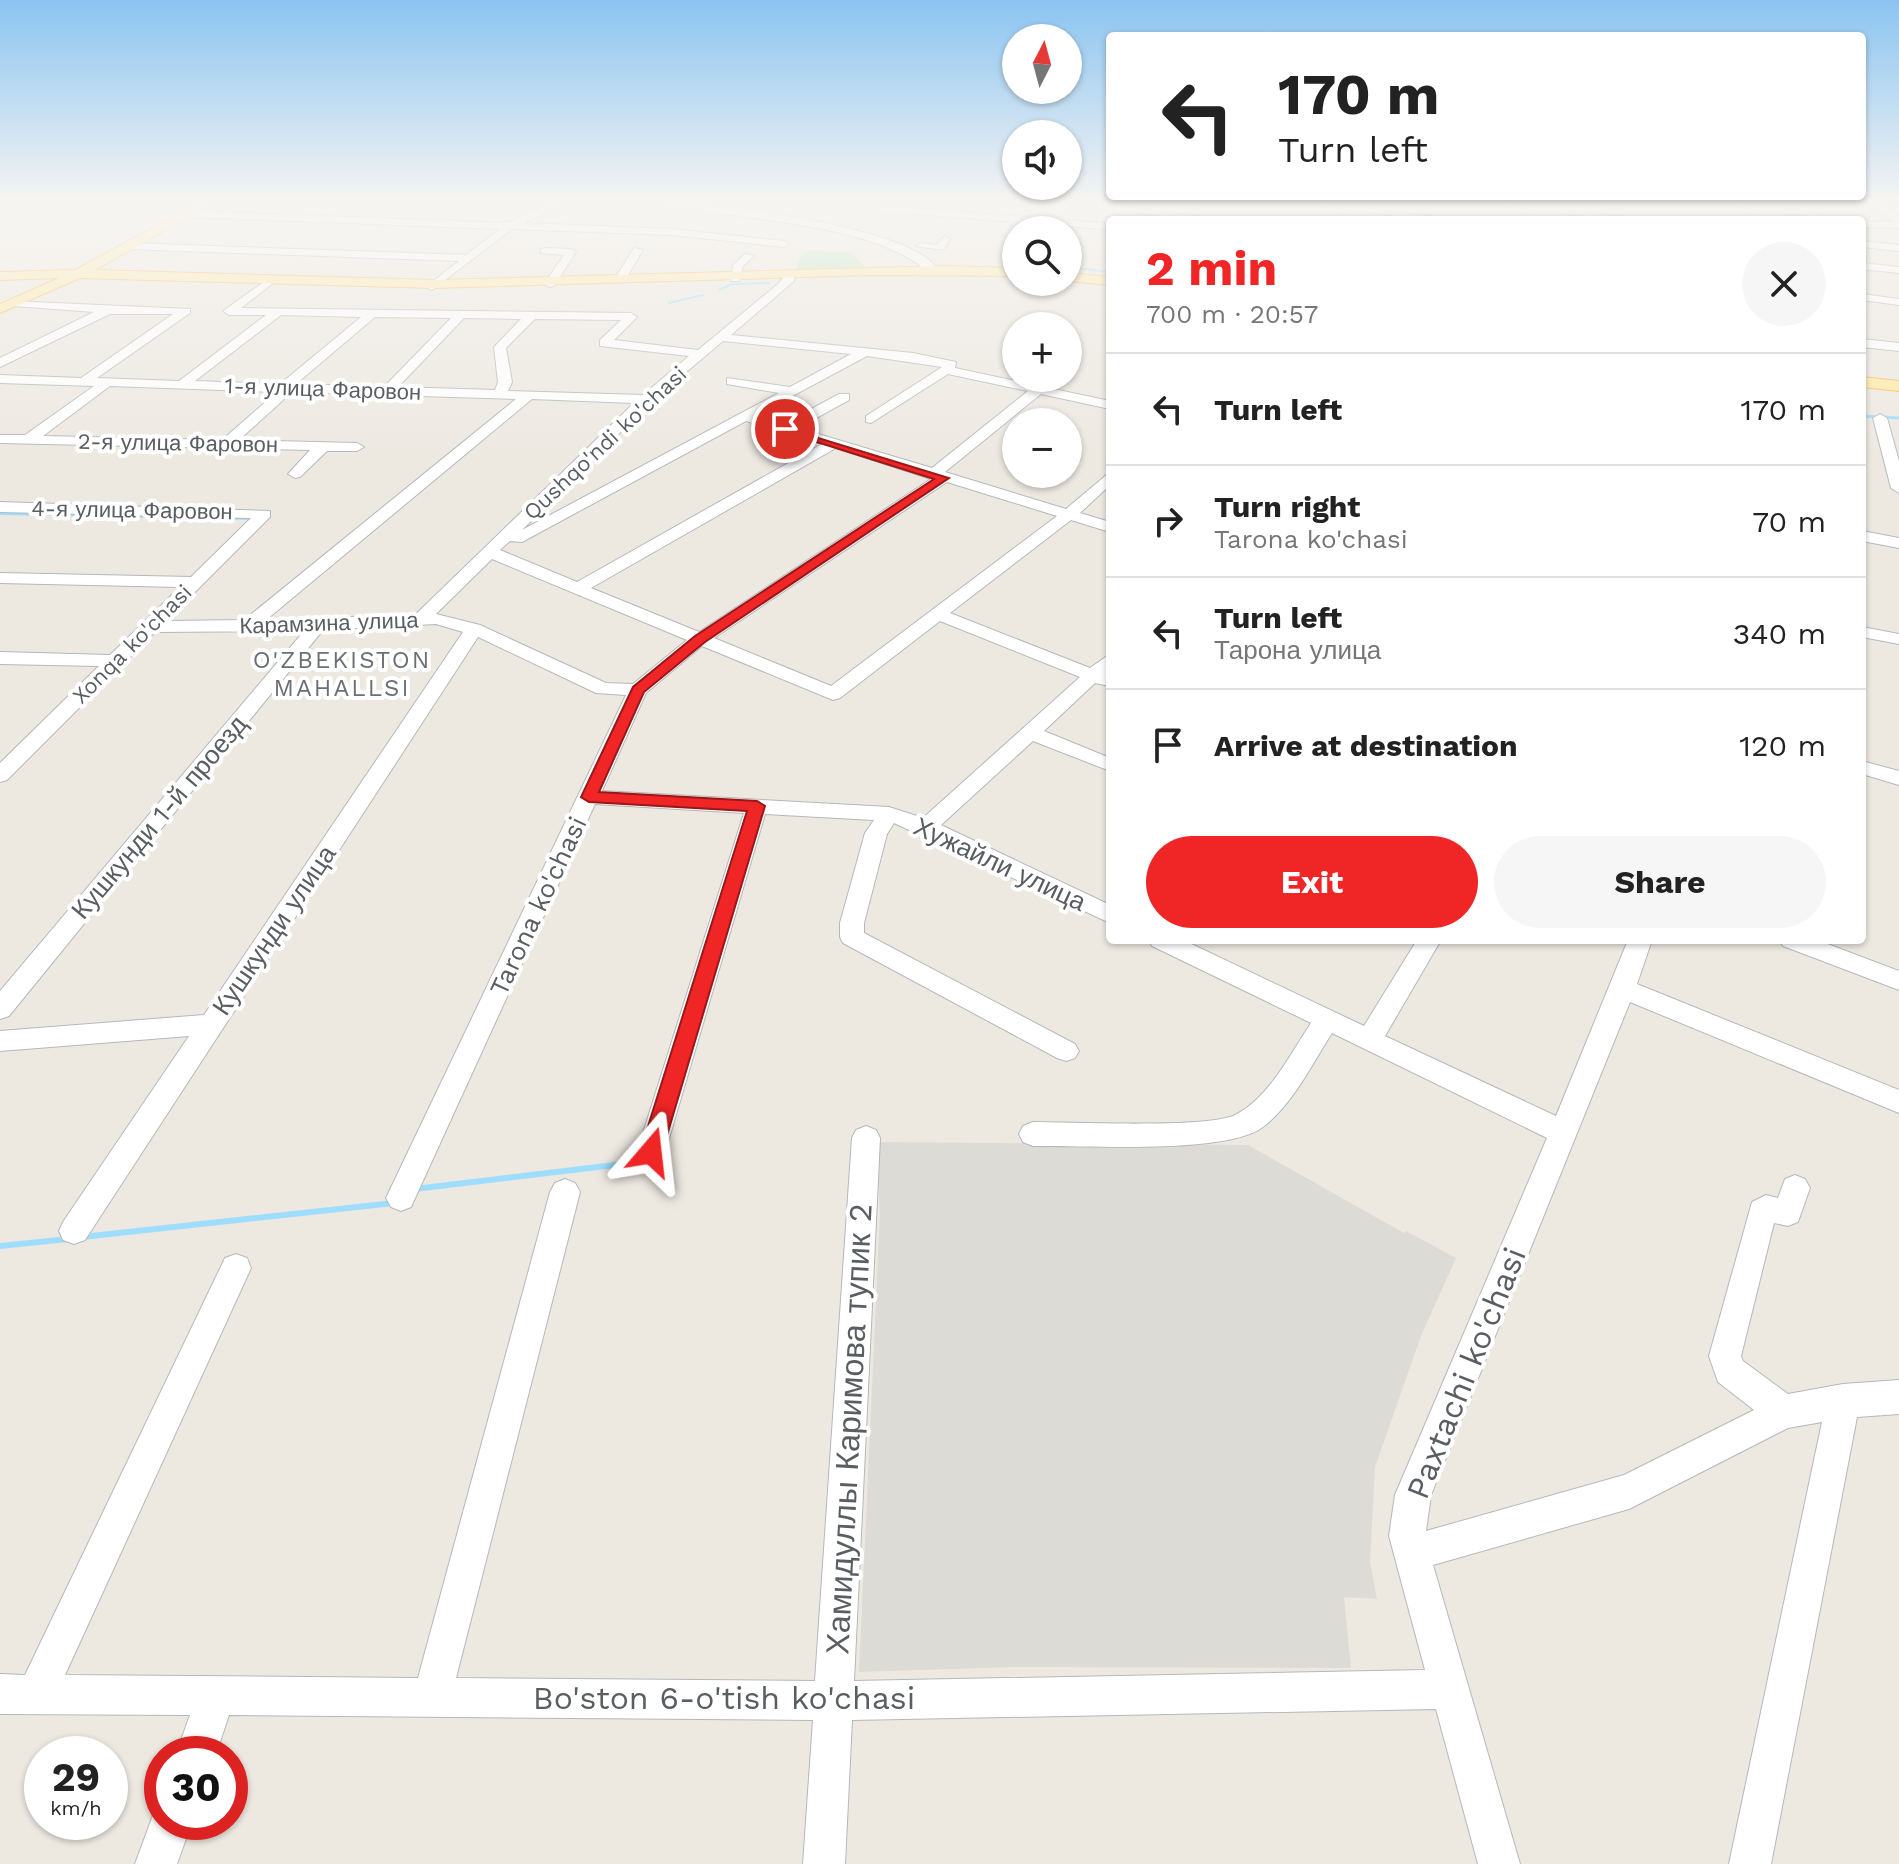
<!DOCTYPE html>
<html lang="en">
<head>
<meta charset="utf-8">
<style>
	:root { --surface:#fff; --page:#f6f6f6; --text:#222; --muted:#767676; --line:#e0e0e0; --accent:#ef2526 }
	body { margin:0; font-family:"Work Sans",sans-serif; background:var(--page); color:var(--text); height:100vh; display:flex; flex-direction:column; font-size:30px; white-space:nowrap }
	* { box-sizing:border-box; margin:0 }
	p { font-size:26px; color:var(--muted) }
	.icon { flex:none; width:44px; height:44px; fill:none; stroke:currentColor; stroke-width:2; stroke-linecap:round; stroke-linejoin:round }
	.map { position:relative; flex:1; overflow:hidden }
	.panel { position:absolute; left:1106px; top:216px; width:760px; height:728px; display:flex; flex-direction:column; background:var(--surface); border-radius:8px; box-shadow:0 2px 6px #0004 }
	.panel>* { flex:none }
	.hud { position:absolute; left:1106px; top:32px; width:760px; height:168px; border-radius:8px; box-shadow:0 2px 6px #0004; background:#fff; color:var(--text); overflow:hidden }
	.needle { width:52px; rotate:6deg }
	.buttons { position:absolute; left:1002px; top:24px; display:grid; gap:16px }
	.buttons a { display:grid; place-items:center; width:80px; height:80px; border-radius:50%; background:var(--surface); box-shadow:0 2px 6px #0004; font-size:40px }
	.speed { position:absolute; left:24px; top:1736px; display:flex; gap:16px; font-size:40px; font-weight:700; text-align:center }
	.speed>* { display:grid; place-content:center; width:104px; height:104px; border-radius:50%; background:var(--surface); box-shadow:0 2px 6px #0004; line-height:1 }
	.speed small { font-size:20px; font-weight:400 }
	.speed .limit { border:12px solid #d22; background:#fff; color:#111 }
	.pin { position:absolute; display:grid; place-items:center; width:68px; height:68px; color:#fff; margin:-34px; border:4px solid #fff; border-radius:50%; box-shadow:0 2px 8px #0007 }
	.me { position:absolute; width:88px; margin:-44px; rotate:17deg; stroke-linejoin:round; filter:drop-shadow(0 0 6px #0008) }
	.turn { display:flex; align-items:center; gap:28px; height:168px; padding:0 40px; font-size:36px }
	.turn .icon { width:104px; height:104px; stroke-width:2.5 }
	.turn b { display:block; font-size:56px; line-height:68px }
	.round { display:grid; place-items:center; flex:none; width:84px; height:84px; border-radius:42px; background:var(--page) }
	.headline { display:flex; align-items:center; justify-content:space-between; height:136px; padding:0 40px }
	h1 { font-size:48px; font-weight:700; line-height:60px; color:var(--accent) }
	.button { display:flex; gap:16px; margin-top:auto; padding:16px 40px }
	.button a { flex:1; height:92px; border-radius:48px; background:var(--accent); color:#fff; font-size:32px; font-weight:700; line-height:92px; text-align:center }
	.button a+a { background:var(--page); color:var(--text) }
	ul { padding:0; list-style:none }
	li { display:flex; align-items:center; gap:24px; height:112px; padding:0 40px; border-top:2px solid var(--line) }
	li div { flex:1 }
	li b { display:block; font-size:30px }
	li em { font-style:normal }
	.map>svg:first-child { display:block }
	.industrial { fill:#dddbd5 }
	.green { fill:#bfe6bc }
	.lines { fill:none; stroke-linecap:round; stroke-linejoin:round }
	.stream-far3 { stroke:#9fddff; stroke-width:2 }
	.stream-far2 { stroke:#9fddff; stroke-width:3 }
	.stream-far1 { stroke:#9fddff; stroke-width:4 }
	.stream { stroke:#9fddff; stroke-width:6 }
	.minor-casing { stroke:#b4b8bc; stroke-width:2 }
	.major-casing { stroke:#f6ba51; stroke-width:2 }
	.minor { fill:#fff; fill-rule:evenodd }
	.major { fill:#ffe9a4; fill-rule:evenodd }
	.route { fill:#ef2526; stroke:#9b1819; stroke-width:2 }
	.labels { text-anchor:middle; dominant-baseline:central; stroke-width:8; stroke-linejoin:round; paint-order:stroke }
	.far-street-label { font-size:22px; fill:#595e62; stroke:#fff }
	.far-neighbourhood-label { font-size:24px; letter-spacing:2px; fill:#6a7074; stroke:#fff }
	.street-label { font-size:26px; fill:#595e62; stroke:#fff }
	.near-street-label { font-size:32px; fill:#595e62; stroke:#fff }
</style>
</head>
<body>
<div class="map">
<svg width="1899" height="1864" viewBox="0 0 1899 1864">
	<rect width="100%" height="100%" fill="#ede9e1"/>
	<path class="industrial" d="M 877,1142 L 1248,1145 L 1404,1233 L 1406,1231 L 1456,1258 L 1421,1336 L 1375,1467 L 1370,1562 L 1377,1599 L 1344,1597 L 1351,1668 L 1014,1667 L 859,1672 L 880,1214 Z"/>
	<path class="green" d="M 806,251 L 850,252 L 867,269 L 797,272 L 798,260 Z"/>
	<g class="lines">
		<g class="stream-far3">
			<path d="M 1012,265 L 1016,265"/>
			<path d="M 1068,267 L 1110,272"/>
			<path d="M 719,290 L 732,284 L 769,283"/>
			<path d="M 669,303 L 703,295"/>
		</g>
		<g class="stream-far2">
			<path d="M 1862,416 L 1899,418"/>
			<path d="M 0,513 L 34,514"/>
		</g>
		<path class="stream-far1" d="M 0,513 L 252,518"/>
		<g class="stream">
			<path d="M 415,1189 L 648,1161"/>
			<path d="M 82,1237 L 394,1203"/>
			<path d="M 0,1246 L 68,1239"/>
		</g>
		<g class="minor-casing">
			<g id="minor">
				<path d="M 457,201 L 485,204 L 480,207 Z"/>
				<path d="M 556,201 L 570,201 L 523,223 L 672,229 L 784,241 L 789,244 L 784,247 L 672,235 L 512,229 L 432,290 L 426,287 L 428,285 L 459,261 L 128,249 L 123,246 L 128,243 L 466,255 L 500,229 L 188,217 L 183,214 L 188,211 L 507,223 Z"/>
				<path d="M 639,201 C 703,201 870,222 922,255 C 929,259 935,266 939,272 L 930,274 C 886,230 768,220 706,212 C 686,209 657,210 639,201 Z"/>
				<path d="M 1048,201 L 1081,201 L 1222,220 L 1191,220 Z"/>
				<path d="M 1282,201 L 1315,201 L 1458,220 L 1427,220 Z"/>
				<path d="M 1464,201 L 1498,201 L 1647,220 L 1615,220 Z"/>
				<path d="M 1691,201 L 1726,201 L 1822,214 L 1817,217 Z"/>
				<path d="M 1866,201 L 1878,201 L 1899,216 L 1899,228 L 1862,227 L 1862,221 L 1895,222 Z"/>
				<path d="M 869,205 L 1103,223 L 1108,226 L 1103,229 L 866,210 Z"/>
				<path d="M 945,236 L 950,239 L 943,250 L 916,246 L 921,243 L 936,245 Z"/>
				<path d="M 1862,241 L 1899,245 L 1899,251 L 1862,247 Z"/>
				<path d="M 545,248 L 571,249 L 576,252 L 554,286 L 550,287 L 544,284 L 564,255 L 541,253 L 541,249 Z"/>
				<path d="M 634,248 L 643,250 L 624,282 L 616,282 L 614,280 Z"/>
				<path d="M 745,254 L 754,256 L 743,266 L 739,281 L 731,281 L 733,265 Z"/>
				<path d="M 1862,263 L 1899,267 L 1899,273 L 1862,269 Z"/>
				<path d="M 788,272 L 794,275 L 794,281 L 731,335 L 913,353 L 956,362 L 955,368 L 1110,401 L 1110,409 L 1041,394 L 945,472 L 1066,509 L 1110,472 L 1110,485 L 1080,513 L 1110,522 L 1110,532 L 1071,520 L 950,613 L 1090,668 L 1110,654 L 1110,670 L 1106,674 L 1110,676 L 1110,686 L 1095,683 L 1044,731 L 1110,758 L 1110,771 L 1033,741 L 941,825 L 1110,905 L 1110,923 L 894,823 L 887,834 L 864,923 L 864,933 L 1075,1044 L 1079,1051 L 1075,1058 L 1066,1061 L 1057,1058 L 843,943 L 840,937 L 840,923 L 865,833 L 874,820 L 765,814 L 665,1152 L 661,1161 L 651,1164 L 641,1161 L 637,1152 L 744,813 L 595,804 L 411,1207 L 401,1211 L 391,1207 L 386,1198 L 626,695 L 596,693 L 478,637 L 85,1240 L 74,1244 L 63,1240 L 59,1231 L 63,1222 L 189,1036 L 0,1051 L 0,1031 L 204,1015 L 463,632 L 436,624 L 323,630 L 9,1016 L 0,1019 L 0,991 L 304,631 L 155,632 L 7,780 L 0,782 L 0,763 L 99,666 L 0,664 L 0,652 L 110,655 L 180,587 L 0,583 L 0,573 L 191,577 L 251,518 L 0,512 L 0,502 L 270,511 L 270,517 L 166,621 L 244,620 L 516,399 L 292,392 L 239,440 L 357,443 L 364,447 L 357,451 L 327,451 L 300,477 L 295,478 L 288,474 L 310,450 L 0,443 L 0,435 L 25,435 L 94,386 L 0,383 L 0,375 L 81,378 L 173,314 L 110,314 L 0,367 L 0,358 L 94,312 L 14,306 L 10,305 L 10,301 L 190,309 L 190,313 L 97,378 L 179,381 L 266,315 L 229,315 L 223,311 L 268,279 L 272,280 L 272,284 L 241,308 L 631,313 L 637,317 L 614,340 L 698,350 L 778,284 ZM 281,315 L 361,317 L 280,384 L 195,381 ZM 375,317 L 451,318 L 384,387 L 296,384 ZM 464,318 L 521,319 L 494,347 L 498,382 L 495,390 L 398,387 ZM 535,319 L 621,320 L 600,340 L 600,346 L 689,356 L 643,395 L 508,391 L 512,382 L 506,348 ZM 723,341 L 851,354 L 790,387 L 727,378 L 727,384 L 779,393 L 522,530 L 651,402 ZM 867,356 L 942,367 L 866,416 L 866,422 L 871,423 L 948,374 L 1028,391 L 932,468 L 798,428 L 849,400 L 849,394 L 839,394 L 784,424 L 757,415 ZM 110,386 L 277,392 L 222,440 L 43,436 ZM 532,399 L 634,403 L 415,615 L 266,620 ZM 746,421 L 822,444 L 577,582 L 500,550 L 510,541 L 522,542 ZM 836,448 L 931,479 L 699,632 L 591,588 ZM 947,482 L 1057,516 L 831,686 L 714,638 ZM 492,559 L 687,640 L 633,684 L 606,683 L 480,625 L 436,614 ZM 940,621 L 1080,677 L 923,818 L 889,807 L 602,791 L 646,693 L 702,646 L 833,700 L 840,698 Z"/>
				<path d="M 1862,294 L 1899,299 L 1899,305 L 1862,300 Z"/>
				<path d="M 1862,339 L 1899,343 L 1899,351 L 1862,347 Z"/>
				<path d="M 1880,414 L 1887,418 L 1899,461 L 1899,493 L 1891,488 L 1873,418 Z"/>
				<path d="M 1862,531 L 1899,538 L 1899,548 L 1862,541 Z"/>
				<path d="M 1862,627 L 1899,634 L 1899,644 L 1862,637 Z"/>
				<path d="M 1862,761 L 1899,771 L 1899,785 L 1862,774 Z"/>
				<path d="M 1149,940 L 1183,940 L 1364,1026 L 1417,940 L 1441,940 L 1385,1036 L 1556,1116 L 1628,940 L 1652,940 L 1637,984 L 1899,1090 L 1899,1113 L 1630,1002 L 1431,1495 L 1426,1531 L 1624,1475 L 1754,1410 L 1718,1382 L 1709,1356 L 1752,1202 L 1766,1195 L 1778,1198 L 1785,1179 L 1795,1175 L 1805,1179 L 1810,1188 L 1798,1222 L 1788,1226 L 1774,1223 L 1741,1356 L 1743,1361 L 1788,1394 L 1843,1384 L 1899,1380 L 1899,1414 L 1857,1417 L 1771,1864 L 1729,1864 L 1822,1422 L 1788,1428 L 1629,1509 L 1433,1565 L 1520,1864 L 1478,1864 L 1436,1709 L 852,1720 L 845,1864 L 803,1864 L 813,1720 L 229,1715 L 216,1754 L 176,1754 L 190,1715 L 0,1714 L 0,1674 L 25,1675 L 225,1258 L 236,1254 L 247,1258 L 251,1268 L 65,1675 L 418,1678 L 550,1192 L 555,1183 L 565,1179 L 575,1183 L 580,1192 L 456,1678 L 815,1681 L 852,1138 L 856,1130 L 866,1126 L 876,1130 L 880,1138 L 854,1681 L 1425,1670 L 1389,1536 L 1395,1495 L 1547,1138 L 1332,1033 C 1312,1064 1293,1104 1263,1127 C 1226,1155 1084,1145 1033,1146 L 1023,1142 L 1019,1134 L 1023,1126 L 1033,1122 C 1070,1122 1212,1129 1237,1114 C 1270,1096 1291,1053 1311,1023 L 1152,946 Z"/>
				<path d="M 1780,940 L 1817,940 L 1899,971 L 1899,990 L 1783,946 Z"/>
				<path d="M 162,1805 L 162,1822 L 192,1822 L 177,1864 L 135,1864 L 156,1807 Z"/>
			</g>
		</g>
		<g class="major-casing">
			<g id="major">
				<path d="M 202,201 L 217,201 L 95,270 L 435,280 L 944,266 L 1016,268 L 1016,276 L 871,275 L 435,288 L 80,278 L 0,313 L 0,304 L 59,278 L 0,280 L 0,272 L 75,270 Z"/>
				<path d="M 1068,273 L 1110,277 L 1110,285 L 1068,281 Z"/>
				<path d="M 1862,377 L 1899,381 L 1899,391 L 1862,387 Z"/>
			</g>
		</g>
		<use href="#minor" class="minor"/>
		<use href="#major" class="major"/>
	</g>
	<linearGradient id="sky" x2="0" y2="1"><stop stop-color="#8bc4f1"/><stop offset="0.44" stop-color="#f7f5f2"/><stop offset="1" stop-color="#f7f5f2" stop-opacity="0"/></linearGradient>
	<rect width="1899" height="462" fill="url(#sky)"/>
	<path class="route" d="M 782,427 L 949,478 L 705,642 L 644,692 L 599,792 L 757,801 L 765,806 L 662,1152 L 658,1159 L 651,1162 L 643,1159 L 640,1152 L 747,811 L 589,802 L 581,797 L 633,687 L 695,636 L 934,479 L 782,431 Z"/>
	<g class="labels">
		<g class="far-street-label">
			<text transform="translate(323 389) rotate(2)">1-я улица Фаровон</text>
			<text transform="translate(178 443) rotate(1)">2-я улица Фаровон</text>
			<text transform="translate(605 443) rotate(-43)">Qushqo'ndi ko'chasi</text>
			<text transform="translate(132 510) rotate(1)">4-я улица Фаровон</text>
			<text transform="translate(329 623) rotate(-2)">Карамзина улица</text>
			<text transform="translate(132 644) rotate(-45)">Xonqa ko'chasi</text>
		</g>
		<g class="far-neighbourhood-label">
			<text x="342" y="660">O'ZBEKISTON<tspan x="342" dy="28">MAHALLSI</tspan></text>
		</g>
		<g class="street-label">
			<text transform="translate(159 817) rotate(-50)">Кушкунди 1-й проезд</text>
			<text transform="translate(1000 864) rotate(25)">Хужайли улица</text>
			<text transform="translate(538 906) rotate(-65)">Tarona ko'chasi</text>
			<text transform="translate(274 930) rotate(-56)">Кушкунди улица</text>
		</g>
		<g class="near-street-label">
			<text transform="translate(1466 1373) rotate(-68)">Paxtachi ko'chasi</text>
			<text transform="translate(849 1429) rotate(-87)">Хамидуллы Каримова тупик 2</text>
			<text x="724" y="1698">Bo'ston 6-o'tish ko'chasi</text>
		</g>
	</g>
</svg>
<div class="buttons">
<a><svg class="needle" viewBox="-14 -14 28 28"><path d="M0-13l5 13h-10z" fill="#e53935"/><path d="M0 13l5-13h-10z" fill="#767676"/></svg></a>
<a><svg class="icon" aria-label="sound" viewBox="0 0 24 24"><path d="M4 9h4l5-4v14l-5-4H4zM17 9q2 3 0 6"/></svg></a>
<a><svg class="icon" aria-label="search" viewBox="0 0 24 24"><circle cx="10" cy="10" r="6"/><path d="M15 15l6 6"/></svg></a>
<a>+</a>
<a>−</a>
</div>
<div class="speed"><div>29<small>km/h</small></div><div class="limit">30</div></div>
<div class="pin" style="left:785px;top:429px;background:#d93025"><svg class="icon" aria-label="arrive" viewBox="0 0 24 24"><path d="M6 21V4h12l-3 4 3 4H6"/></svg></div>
<svg class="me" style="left:651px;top:1152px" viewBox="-20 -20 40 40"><path d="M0-17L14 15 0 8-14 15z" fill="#ef2526" stroke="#fff" stroke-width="4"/></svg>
<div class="hud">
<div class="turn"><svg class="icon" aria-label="left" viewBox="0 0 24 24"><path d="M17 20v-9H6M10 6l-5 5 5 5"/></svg><div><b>170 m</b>Turn left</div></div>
</div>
<section class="panel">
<div class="headline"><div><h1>2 min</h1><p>700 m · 20:57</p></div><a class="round"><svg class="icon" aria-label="close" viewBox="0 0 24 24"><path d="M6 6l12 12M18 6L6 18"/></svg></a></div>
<ul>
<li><svg class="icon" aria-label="left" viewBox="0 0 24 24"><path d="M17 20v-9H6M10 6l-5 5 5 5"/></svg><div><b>Turn left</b></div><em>170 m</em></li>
<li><svg class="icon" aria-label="right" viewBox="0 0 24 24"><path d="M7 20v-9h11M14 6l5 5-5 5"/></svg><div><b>Turn right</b><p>Tarona ko'chasi</p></div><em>70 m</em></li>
<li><svg class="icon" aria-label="left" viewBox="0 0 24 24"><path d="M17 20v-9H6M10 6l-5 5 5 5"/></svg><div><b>Turn left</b><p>Тарона улица</p></div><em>340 m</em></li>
<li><svg class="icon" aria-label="arrive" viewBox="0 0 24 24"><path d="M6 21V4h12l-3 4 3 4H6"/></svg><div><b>Arrive at destination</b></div><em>120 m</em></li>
</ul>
<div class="button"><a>Exit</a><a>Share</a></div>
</section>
</div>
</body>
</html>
